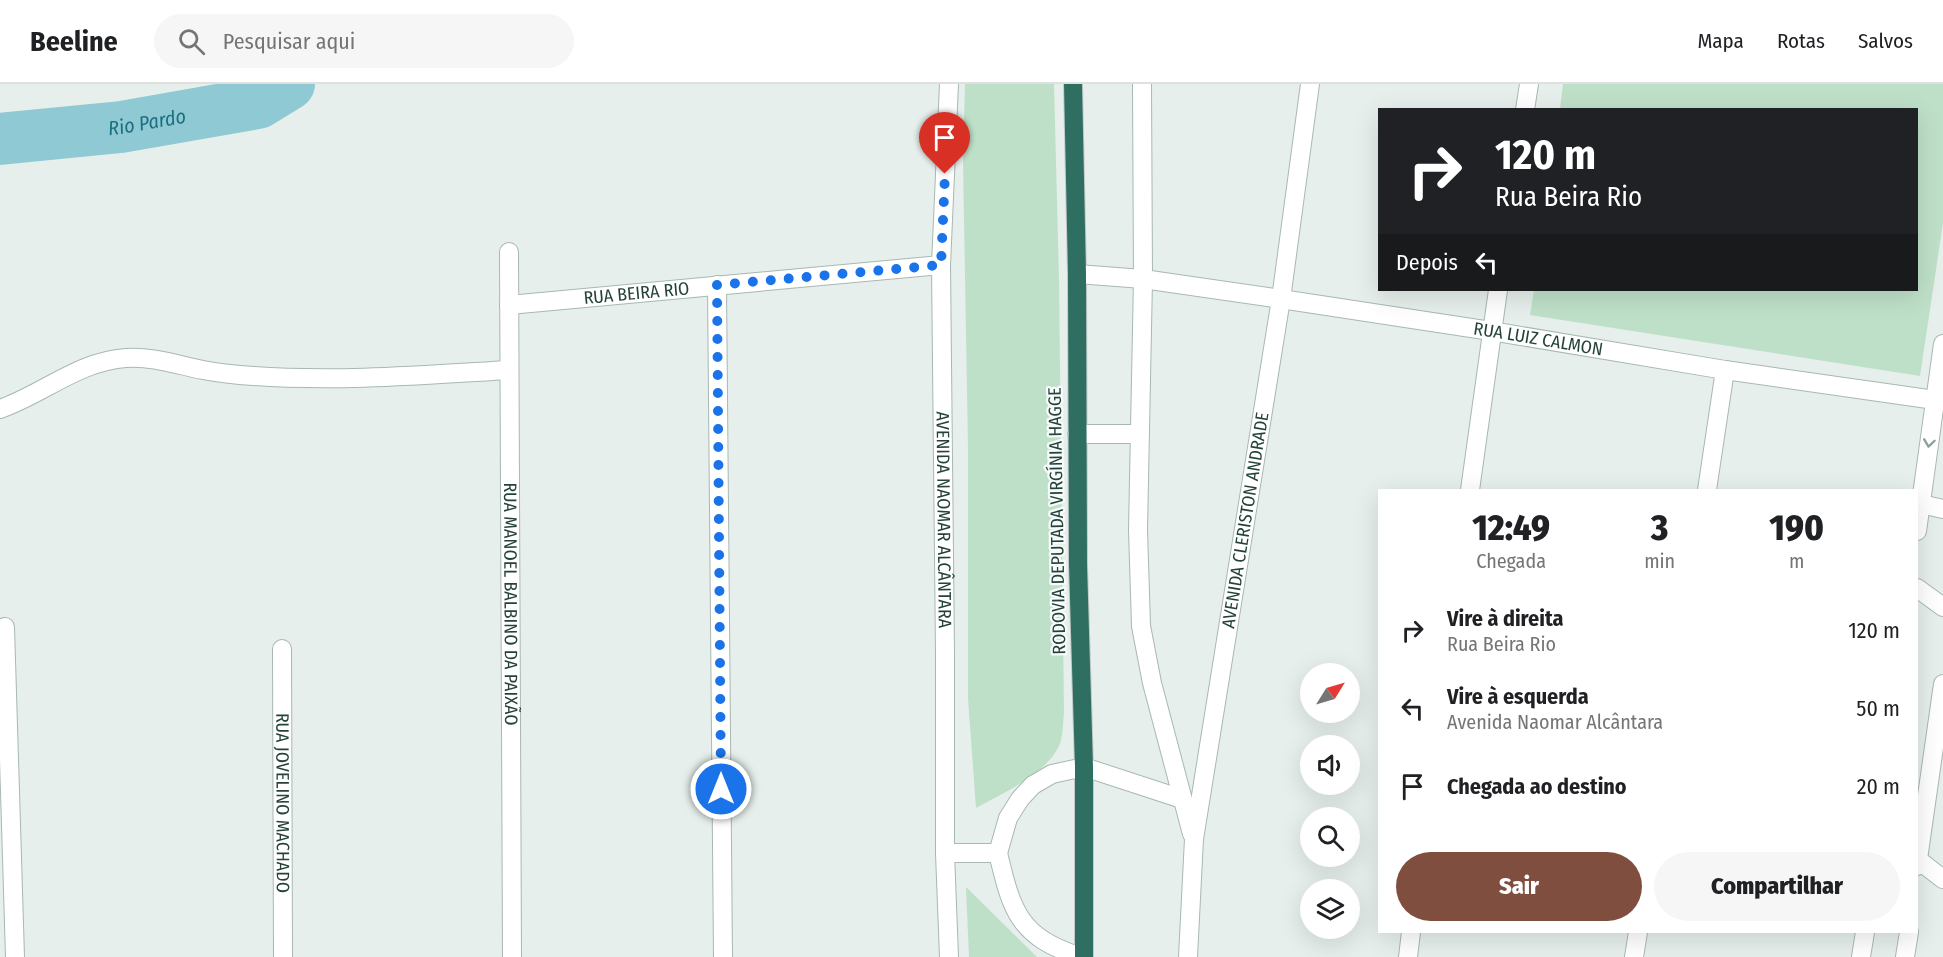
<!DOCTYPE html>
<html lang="pt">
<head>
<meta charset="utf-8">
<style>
	:root { --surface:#fff; --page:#f6f6f6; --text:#202124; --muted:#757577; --line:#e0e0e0; --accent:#7f4e3f }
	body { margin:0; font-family:"Fira Sans Condensed",sans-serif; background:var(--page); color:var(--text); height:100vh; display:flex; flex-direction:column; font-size:22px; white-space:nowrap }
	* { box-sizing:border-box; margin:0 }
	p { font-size:20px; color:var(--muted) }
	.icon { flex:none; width:33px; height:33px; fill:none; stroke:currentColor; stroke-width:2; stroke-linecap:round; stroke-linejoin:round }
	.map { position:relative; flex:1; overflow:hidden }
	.side { position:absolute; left:1378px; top:405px; width:540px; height:444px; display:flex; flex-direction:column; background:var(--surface); border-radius:0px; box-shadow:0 6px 24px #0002 }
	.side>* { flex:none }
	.guide { position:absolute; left:1378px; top:24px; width:540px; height:183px; border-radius:0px; box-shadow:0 6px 24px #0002; background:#202124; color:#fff; overflow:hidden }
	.needle { width:39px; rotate:53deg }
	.controls { position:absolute; left:1300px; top:579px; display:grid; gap:12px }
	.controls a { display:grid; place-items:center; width:60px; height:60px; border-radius:50%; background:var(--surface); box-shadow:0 6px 24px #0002; font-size:30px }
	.pin { position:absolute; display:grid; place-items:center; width:51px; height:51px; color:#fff; margin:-62px -26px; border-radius:50% 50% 50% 0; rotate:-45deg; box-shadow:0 0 6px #0007 }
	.pin .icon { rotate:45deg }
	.me { position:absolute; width:66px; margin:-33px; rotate:0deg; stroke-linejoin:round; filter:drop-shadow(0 0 4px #0008) }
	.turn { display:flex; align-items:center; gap:21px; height:126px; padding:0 18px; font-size:27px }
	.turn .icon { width:78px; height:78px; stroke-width:2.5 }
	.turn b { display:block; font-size:42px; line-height:51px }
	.then { display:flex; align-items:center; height:57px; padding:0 18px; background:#0003; gap:12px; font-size:22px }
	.eta { display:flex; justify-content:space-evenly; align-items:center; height:102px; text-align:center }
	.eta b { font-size:36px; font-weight:800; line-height:42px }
	.action { display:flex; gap:12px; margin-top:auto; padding:12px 18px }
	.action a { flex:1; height:69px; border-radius:36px; background:var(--accent); color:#fff; font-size:24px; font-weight:800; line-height:69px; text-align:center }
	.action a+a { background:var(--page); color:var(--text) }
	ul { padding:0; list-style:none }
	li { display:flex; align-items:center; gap:18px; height:78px; padding:0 18px }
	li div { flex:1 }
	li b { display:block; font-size:22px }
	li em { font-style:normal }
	header { display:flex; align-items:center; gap:36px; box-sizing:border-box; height:84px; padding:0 30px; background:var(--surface); border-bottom:2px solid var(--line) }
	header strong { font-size:28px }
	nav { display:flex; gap:33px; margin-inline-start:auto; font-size:21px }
	.search { width:420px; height:54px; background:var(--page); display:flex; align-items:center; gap:15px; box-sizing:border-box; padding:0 21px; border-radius:33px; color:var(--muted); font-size:22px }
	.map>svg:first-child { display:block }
	.green { fill:#bfe0c8 }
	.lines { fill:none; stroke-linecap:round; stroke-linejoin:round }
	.river { stroke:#8ec9d4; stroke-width:52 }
	.minor-casing { stroke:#a8b8b2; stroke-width:20 }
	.highway-casing { stroke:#c2cac8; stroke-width:20 }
	.minor { stroke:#fff; stroke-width:18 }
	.highway { stroke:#2f6f62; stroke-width:18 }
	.oneway { stroke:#92a09c }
	.route { stroke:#1a73e8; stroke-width:10; stroke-dasharray:0 18 }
	.labels { text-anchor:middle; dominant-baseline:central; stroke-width:4.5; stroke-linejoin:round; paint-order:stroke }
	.street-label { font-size:18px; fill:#24423a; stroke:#f7fbf9 }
	.water-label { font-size:20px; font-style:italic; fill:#1c6f80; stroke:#f7fbf9 }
</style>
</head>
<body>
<header>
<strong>Beeline</strong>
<div class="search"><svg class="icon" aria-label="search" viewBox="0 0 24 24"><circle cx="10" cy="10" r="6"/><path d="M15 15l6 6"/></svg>Pesquisar aqui</div>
<nav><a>Mapa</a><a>Rotas</a><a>Salvos</a></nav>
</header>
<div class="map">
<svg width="1943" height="873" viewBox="0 0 1943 873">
	<rect width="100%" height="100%" fill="#e6efeb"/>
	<g class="green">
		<path d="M 965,0 L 1054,0 L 1059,194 L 1064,629 C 1063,639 1063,653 1059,662 C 1045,691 1003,709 976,724 L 968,615 L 968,364 L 963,78 Z"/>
		<path d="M 1563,0 L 1943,0 L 1943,139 L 1920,292 L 1530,231 L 1534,206 L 1917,206 L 1917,26 L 1560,25 Z"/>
		<path d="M 966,803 L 1037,873 L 969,873 Z"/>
	</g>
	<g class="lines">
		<path class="river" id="s1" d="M 0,55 L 121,43 L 258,19 L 289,0"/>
		<g class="minor-casing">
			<g id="minor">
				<path id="s2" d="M 949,0 L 941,181 L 945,569 L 945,769 L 949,873"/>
				<path d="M 1142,0 L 1143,195 L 1138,446 L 1141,542 L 1152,599 L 1192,750"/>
				<path d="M 1525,26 L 1529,0"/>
				<path id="s3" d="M 509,168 L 512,873"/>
				<path id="s4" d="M 1077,190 L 1143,195 L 1281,215 L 1491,247 L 1725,286 L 1935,316"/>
				<path d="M 717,201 L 723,873"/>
				<path id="s5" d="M 509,221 L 941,181"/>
				<path d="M 0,325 C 43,310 79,277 126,274 C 152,272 178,281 203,286 C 219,289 237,291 253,292 C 338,298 424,291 509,286"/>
				<path d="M 1077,350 L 1140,350"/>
				<path d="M 1470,406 L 1498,206"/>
				<path d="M 1707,406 L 1725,286"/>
				<path d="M 1921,420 L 1943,425"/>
				<path d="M 1917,447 L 1943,260"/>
				<path d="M 1917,504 L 1943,523"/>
				<path d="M 5,543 L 15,873"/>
				<path id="s6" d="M 282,565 L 283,873"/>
				<path d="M 945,769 L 998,769 C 1012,828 1019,853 1081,873"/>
				<path d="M 998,769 L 1008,734 L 1020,715 L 1033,701 L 1052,690 L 1084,683 L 1182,715"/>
				<path d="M 1917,775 L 1943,795"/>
				<path d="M 1917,782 L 1943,600"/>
				<path id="s7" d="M 1188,873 L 1194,755 L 1281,215 L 1310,0"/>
				<path d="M 1408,873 L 1411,848"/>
				<path d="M 1634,873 L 1638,848"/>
				<path d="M 1861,873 L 1865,848"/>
				<path d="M 1905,873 L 1909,848"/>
			</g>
		</g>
		<g class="highway-casing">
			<path id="highway" d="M 1073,0 L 1077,190 L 1078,480 L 1084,683 L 1084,873"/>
		</g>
		<use href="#minor" class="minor"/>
		<use href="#highway" class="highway"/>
	</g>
	<defs><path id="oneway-chevron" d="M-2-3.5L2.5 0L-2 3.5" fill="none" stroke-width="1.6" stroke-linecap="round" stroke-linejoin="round" transform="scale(1.5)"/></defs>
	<use class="oneway" href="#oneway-chevron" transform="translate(1929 359) rotate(98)"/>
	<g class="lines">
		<path class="route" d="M 721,705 L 717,201 L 941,181 L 945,90"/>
	</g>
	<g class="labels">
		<g class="street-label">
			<text stroke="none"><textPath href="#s5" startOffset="128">RUA BEIRA RIO</textPath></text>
			<text stroke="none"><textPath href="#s4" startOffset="466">RUA LUIZ CALMON</textPath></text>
			<text stroke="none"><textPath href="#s2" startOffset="436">AVENIDA NAOMAR ALCÂNTARA</textPath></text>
			<text stroke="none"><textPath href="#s7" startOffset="441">AVENIDA CLERISTON ANDRADE</textPath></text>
			<text transform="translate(1057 437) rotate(-91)">RODOVIA DEPUTADA VIRGÍNIA HAGGE</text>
			<text stroke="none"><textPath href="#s3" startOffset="352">RUA MANOEL BALBINO DA PAIXÃO</textPath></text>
			<text stroke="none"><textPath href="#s6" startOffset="154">RUA JOVELINO MACHADO</textPath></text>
		</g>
		<g class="water-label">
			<text stroke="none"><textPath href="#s1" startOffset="148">Rio Pardo</textPath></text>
		</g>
	</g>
</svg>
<div class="controls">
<a><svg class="needle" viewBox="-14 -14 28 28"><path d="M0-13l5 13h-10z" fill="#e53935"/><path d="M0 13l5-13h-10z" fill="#757577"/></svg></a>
<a><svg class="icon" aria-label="sound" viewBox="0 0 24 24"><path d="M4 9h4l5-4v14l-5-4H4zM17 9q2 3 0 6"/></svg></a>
<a><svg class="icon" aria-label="search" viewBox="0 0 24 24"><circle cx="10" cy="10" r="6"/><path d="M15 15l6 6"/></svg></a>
<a><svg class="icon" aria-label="layers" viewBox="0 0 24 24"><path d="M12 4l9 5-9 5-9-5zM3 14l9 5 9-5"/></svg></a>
</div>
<div class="pin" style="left:945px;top:90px;background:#d93025"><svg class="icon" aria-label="arrive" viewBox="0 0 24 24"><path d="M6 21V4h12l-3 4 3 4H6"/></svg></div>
<svg class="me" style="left:721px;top:705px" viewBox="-20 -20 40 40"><circle r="17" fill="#1a73e8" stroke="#fff" stroke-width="3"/><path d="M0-11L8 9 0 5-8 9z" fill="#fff"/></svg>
<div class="guide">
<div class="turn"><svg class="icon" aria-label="right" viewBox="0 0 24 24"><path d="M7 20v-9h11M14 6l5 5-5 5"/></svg><div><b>120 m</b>Rua Beira Rio</div></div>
<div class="then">Depois<svg class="icon" aria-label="left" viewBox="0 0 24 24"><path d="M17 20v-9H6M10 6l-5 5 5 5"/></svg></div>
</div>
<section class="side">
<div class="eta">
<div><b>12:49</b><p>Chegada</p></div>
<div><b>3</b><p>min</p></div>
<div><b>190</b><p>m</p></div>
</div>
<ul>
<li><svg class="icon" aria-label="right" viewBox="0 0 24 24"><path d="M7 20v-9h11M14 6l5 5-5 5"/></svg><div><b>Vire à direita</b><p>Rua Beira Rio</p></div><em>120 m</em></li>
<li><svg class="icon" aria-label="left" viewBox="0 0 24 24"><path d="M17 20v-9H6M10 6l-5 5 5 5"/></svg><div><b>Vire à esquerda</b><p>Avenida Naomar Alcântara</p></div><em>50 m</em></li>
<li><svg class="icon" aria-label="arrive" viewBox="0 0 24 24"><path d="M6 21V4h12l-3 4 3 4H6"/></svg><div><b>Chegada ao destino</b></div><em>20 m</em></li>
</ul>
<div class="action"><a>Sair</a><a>Compartilhar</a></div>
</section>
</div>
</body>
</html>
